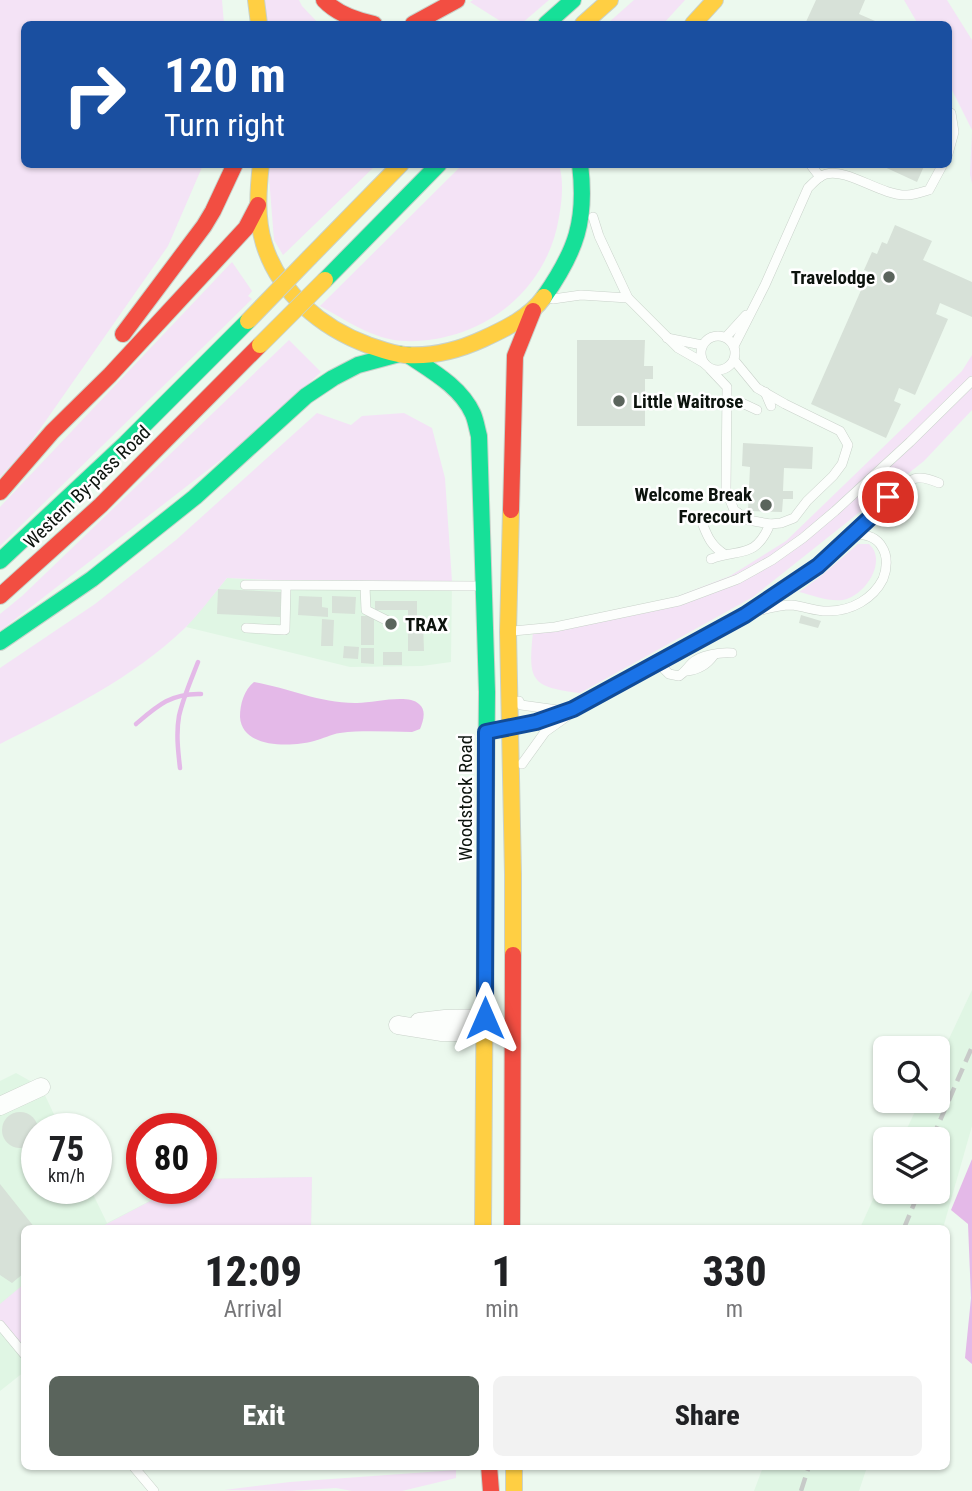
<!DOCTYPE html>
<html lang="en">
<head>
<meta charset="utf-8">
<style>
	:root { --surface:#fff; --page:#f2f2f2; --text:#202124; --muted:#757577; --accent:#5a645c }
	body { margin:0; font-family:"Roboto Condensed",sans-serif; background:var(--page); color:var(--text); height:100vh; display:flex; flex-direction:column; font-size:26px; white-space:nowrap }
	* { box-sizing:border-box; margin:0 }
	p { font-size:23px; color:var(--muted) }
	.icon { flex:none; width:38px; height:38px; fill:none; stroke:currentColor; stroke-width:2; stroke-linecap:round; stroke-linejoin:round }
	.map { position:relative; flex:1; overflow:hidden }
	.details { position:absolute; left:21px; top:1225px; width:929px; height:245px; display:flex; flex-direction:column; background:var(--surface); border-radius:10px; box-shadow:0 2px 5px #0004 }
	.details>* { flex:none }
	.guide { position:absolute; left:21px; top:21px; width:931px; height:147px; border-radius:10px; box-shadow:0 2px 5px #0004; background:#1a4fa0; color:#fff; overflow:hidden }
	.buttons { position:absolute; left:873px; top:1036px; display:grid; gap:14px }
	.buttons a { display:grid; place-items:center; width:77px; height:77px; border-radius:10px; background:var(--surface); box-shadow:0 2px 5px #0004; font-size:35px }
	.speed { position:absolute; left:21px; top:1113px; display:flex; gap:14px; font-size:35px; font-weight:700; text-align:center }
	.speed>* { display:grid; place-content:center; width:91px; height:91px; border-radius:50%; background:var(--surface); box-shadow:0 2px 5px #0004; line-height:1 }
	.speed small { font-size:18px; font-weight:400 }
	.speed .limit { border:10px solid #d22; background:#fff; color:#111 }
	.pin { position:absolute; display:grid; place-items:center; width:60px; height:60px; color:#fff; margin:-30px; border:4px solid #fff; border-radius:50%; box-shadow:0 2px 7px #0007 }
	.me { position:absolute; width:77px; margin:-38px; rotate:0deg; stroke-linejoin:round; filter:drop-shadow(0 0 5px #0008) }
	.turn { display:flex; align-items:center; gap:24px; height:147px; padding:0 28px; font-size:32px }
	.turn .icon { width:91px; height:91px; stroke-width:2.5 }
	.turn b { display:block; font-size:49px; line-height:60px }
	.eta { display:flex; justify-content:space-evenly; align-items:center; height:119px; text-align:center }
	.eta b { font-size:42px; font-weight:800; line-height:49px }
	.button { display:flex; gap:14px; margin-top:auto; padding:14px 28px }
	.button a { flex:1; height:80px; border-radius:10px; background:var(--accent); color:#fff; font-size:28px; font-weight:800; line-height:80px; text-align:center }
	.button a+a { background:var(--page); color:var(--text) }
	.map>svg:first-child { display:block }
	.built { fill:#e0f6e4 }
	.green { fill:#f4e3f6 }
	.water { fill:#e4b9e8 }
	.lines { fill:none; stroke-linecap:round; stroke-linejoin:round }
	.stream { stroke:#e4b9e8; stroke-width:4.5 }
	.building { fill:#d7e1d8 }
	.lane-casing { stroke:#c9d2ca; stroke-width:10 }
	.street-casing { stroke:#c9d2ca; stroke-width:19 }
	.fast-casing { stroke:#c9d2ca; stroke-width:18 }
	.slow-casing { stroke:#c9d2ca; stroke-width:18 }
	.jam-casing { stroke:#c9d2ca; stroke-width:18 }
	.lane { stroke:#fcfefc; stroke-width:9 }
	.street { stroke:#fcfefc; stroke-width:18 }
	.fast { stroke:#16e098; stroke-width:16 }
	.slow { stroke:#ffcf43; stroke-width:16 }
	.jam { stroke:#f24e42; stroke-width:16 }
	.rail { stroke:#c7cac8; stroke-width:4.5; stroke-dasharray:14 7; stroke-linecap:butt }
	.slow-bridge-casing { stroke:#c9d2ca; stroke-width:18; stroke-linecap:butt }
	.slow-bridge { stroke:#ffcf43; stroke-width:16 }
	.route-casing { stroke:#114b97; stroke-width:18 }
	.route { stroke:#1a73e8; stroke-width:12 }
	.poi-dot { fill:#5a645c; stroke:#fff; stroke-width:2.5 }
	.labels { text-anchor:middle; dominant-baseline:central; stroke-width:5; stroke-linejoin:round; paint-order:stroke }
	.poi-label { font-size:19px; font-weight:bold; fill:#0c130d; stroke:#fff; text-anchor:end }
	.street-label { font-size:19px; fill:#0c130d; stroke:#fff }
</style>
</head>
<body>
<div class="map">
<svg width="972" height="1491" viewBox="0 0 972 1491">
	<rect width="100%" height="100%" fill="#ecf9ee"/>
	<g class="built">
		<path d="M 227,578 L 274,580 L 452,581 L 451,662 L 422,666 L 350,667 L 186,627 Z"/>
		<path d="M 972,990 L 972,1126 L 943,1228 L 860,1228 L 885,1173 L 886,1192 L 938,1192 L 938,1139 L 902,1139 L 920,1101 L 938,1101 L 938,1062 Z"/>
		<path d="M 16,1073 L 41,1087 L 61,1129 L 37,1129 L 37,1188 L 90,1188 L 107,1223 L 175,1188 L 201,1188 L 201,1179 L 312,1177 L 311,1228 L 24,1228 L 24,1372 L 0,1391 L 0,1081 Z"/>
		<path d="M 763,1467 L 867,1467 L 859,1491 L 754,1491 Z"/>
	</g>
	<g class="green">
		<path d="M 0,0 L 222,0 L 224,24 L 24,24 L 24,164 L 203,165 L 168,246 L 26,449 L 0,477 Z"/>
		<path d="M 264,0 L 299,0 L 302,6 L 319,24 L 266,24 Z"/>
		<path d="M 473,0 L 549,0 L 521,24 L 505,24 L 470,2 Z"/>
		<path d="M 634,0 L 685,0 L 663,24 L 607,24 Z"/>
		<path d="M 904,0 L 947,0 L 972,40 L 972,184 L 970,174 L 972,130 L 949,84 L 948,24 L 918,24 Z"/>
		<path d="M 268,165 L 376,165 L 283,255 L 274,240 Z"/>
		<path d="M 462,165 L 559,165 C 564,181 562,201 559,217 C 547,293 479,344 403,341 C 372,339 346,320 320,306 Z"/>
		<path d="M 232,262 L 252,291 L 248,296 L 252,299 L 0,546 L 0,507 Z"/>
		<path d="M 289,340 L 321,372 L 240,445 L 0,631 L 0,614 L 22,596 Z"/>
		<path d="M 972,355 L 972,410 L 924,461 L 753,597 L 580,693 C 530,687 528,680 533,632 L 642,610 L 730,576 L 786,541 L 962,371 Z"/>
		<path d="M 317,413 L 351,425 L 362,416 L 404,413 L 432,428 L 445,478 L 452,581 L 274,580 L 227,578 C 213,595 200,613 185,628 C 132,679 65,711 0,744 L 0,668 L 95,604 L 176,540 Z"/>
		<path d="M 858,544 L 869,544 C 888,561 865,596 843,600 C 829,602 812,595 799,592 L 821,576 Z"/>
		<path d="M 312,1177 L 311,1228 L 99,1228 L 175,1188 L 201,1188 L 201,1179 Z"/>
		<path d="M 24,1284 L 24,1354 L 0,1325 L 0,1304 Z"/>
		<path d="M 456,1470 L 456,1478 L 402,1491 L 352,1491 L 336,1488 L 290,1491 L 224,1490 L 290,1482 Z"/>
	</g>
	<g class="water">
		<path d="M 254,682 C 289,688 319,703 355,703 C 371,704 407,693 419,704 C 427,710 423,722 420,729 L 412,732 C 388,732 364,730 340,733 C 331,734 323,739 314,741 C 292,747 242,749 240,717 C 240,704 244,690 254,682 Z"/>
		<path d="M 972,1159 L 972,1364 L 965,1358 L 971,1298 L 968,1224 L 951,1210 Z"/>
	</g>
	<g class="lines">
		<g class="stream">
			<path d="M 136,724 C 157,706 171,693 201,694"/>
			<path d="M 180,768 C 178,751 176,733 179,716 C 183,698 191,680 198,662"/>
		</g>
	</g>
	<g class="building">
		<path d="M 816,0 L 865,0 L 859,14 L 882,24 L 805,24 Z"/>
		<path d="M 878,164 L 925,164 L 917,182 Z"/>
		<path d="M 895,225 L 932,241 L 923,260 L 972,282 L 972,317 L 940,303 L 936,314 L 948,319 L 915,395 L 899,388 L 894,401 L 901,404 L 886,438 L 811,404 L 869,272 L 864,270 L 872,252 L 877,254 L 882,242 L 887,244 Z"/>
		<path d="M 577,340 L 645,340 L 644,366 L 653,366 L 653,379 L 645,379 L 645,426 L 577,426 Z"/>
		<path d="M 743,443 L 813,447 L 812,469 L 784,468 L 783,491 L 793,491 L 793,499 L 783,499 L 782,512 L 748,511 L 750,467 L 742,466 Z"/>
		<path d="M 218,589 L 281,592 L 280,617 L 217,614 Z"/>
		<path d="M 299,596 L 322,597 L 322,607 L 328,608 L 328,617 L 298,615 Z"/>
		<path d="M 332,596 L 356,597 L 355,614 L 332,613 Z"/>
		<path d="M 375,601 L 417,601 L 417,622 L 423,622 L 424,651 L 408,651 L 408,610 L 375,610 Z"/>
		<path d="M 801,615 L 821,621 L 818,628 L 799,623 Z"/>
		<rect x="361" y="616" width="13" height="29"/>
		<path d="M 322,619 L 334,620 L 333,646 L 321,646 Z"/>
		<path d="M 344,646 L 359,647 L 358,659 L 343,658 Z"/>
		<path d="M 361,648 L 374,648 L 374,664 L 361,663 Z"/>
		<rect x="383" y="652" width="19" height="13"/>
		<circle cx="20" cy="1130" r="18"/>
		<path d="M 0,1184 L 35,1228 L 24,1228 L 24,1273 L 12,1283 L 0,1275 Z"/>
	</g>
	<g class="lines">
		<g class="lane-casing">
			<g id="lane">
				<path d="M 948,112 L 951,113 L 954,132 L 948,154"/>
				<path d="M 810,164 L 820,177"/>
				<path d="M 593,217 L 599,236 L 628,298 L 678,348 L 704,363"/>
				<path d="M 553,299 L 581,295 L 628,298"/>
				<circle cx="718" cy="353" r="17"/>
				<path d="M 726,337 L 746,315"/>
				<path d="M 667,338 L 702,345"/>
				<path d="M 734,346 L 765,285 L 808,188 C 813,183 819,176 826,174 C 848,168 881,196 907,195 C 914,195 922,192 929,190 L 943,164"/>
				<path d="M 710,369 L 727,387 L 726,490 L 734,510 L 748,520 L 770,524"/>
				<path d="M 765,392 L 771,406"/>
				<path d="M 727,405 L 742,403 L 757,410"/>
				<path d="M 885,504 C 913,496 899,466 939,483"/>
				<path d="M 703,525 C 708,538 712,546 724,554"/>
				<path d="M 711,559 C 739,548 755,560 770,524 L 781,523 L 794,518 L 807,501 L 833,476 L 842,464 L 848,445 L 840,431 L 785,404 L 757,388 L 734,360"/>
				<path d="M 245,585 L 478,586"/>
				<path d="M 365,586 L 366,610 L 394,624"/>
				<path d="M 754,612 C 766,609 779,605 791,605 C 804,606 817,612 829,611 C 851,611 873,599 883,579 C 887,569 888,556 882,547 C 876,536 865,534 854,534"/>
				<path d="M 246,628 L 285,630 L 286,586"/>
				<path d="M 513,631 L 555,627 L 679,601 L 738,579 L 772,560 L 803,538 L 835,511 L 910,442 L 972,381"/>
				<path d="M 657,662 L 669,674 L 679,676 C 685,672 687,668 692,663 C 700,655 721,652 732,653"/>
				<path d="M 687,671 C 698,670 707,665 714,655"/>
				<path d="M 519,701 L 521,705 L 565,711"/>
				<path d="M 515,727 L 536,722 L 585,703 L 657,662 L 678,653 L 745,615 L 818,566 L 885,504 C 889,496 895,488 904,488"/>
				<path d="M 522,764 L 545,732 L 573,712"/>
				<path d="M 0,1325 L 24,1354"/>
				<path d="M 133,1466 L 154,1491"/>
			</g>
		</g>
		<g class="street-casing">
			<g id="street">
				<path d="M 419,1022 L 445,1019 L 492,1018"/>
				<path d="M 398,1025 L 442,1032 L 492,1032"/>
				<path d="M 0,1106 L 41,1087"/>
			</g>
		</g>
		<g class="fast-casing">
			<g id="fast">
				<path d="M 546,24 L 573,0"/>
				<path d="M 325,280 L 439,164"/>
				<path d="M 544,297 C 576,251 587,221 580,164"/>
				<path d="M 408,355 C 432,371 461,387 473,414 C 476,421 477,429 479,436 L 487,692 L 486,800"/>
				<path d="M 0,561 L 126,443 L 248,321"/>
				<path d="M 0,642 L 92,579 L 195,497 L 306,396 L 333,378 L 358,365 L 399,354"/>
			</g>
		</g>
		<g class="slow-casing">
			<g id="slow">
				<path d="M 256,0 L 259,24"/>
				<path d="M 583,24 L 610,0"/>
				<path d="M 693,24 L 715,0"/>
				<path d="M 261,164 C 258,190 256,218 264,244 C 279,293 322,328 368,345 C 380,349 392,354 405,355 C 431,357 459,350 483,339 C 505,329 530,317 544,297"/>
				<path d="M 310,257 L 401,164"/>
				<path d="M 511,510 L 508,632 L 513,874 L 513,955"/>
				<path d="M 483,1228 L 486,800"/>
				<path d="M 514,1466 L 514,1491"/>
			</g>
		</g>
		<g class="jam-casing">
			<g id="jam">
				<path d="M 324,0 C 337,14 355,20 374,24"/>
				<path d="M 413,24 L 457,0"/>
				<path d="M 123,334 L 204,226 L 213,211 L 235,164"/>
				<path d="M 0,492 L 52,432 L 110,375 L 246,228 L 258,205"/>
				<path d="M 511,510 L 515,356 L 533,311"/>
				<path d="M 0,596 L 101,505 L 260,345"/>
				<path d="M 512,1228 L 513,955"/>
				<path d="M 489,1466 L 491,1491"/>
			</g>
		</g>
		<use href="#lane" class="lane"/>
		<use href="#street" class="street"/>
		<use href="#fast" class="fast"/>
		<use href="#slow" class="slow"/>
		<use href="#jam" class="jam"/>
		<g class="rail">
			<path d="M 932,1139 L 972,1047"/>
			<path d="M 904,1228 L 919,1192"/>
			<path d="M 801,1491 L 809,1466"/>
		</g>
		<g class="slow-bridge-casing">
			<g id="slow-bridge">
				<path d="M 248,321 L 310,257"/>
				<path d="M 260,345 L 325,280"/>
			</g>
		</g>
		<use href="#slow-bridge" class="slow-bridge"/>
	</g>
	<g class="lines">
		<g class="route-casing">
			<path id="route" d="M 485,1018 L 486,732 L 536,722 L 573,709 L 745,615 L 818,566 L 885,504 L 888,497"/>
		</g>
		<use href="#route" class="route"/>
	</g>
	<g class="poi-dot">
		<circle cx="889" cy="277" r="7"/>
		<circle cx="619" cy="401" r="7"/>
		<circle cx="766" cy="505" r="7"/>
		<circle cx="391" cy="624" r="7"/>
	</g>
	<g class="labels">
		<g class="poi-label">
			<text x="875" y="277">Travelodge</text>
			<text x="633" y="401" text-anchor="start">Little Waitrose</text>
			<text x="752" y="494">Welcome Break<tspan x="752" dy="22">Forecourt</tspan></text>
			<text x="405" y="624" text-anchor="start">TRAX</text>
		</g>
		<g class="street-label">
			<text transform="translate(87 487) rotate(-44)">Western By-pass Road</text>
			<text transform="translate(465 798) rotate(-90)">Woodstock Road</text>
		</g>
	</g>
</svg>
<div class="buttons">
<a><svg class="icon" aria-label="search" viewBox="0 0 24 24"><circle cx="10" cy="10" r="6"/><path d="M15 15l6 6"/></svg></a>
<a><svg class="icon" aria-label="layers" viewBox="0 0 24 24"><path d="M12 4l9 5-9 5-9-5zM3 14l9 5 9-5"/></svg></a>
</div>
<div class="speed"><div>75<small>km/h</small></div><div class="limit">80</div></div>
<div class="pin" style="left:888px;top:497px;background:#d93025"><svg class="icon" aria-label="arrive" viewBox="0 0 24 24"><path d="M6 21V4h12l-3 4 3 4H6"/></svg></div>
<svg class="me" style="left:485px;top:1018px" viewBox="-20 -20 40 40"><path d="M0-17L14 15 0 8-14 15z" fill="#1a73e8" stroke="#fff" stroke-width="4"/></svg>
<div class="guide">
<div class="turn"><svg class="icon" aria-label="right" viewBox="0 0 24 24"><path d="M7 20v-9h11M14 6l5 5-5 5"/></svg><div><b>120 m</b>Turn right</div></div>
</div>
<section class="details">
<div class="eta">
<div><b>12:09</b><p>Arrival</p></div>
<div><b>1</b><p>min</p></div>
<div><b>330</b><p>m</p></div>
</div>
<div class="button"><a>Exit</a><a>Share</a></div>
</section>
</div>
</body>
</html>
